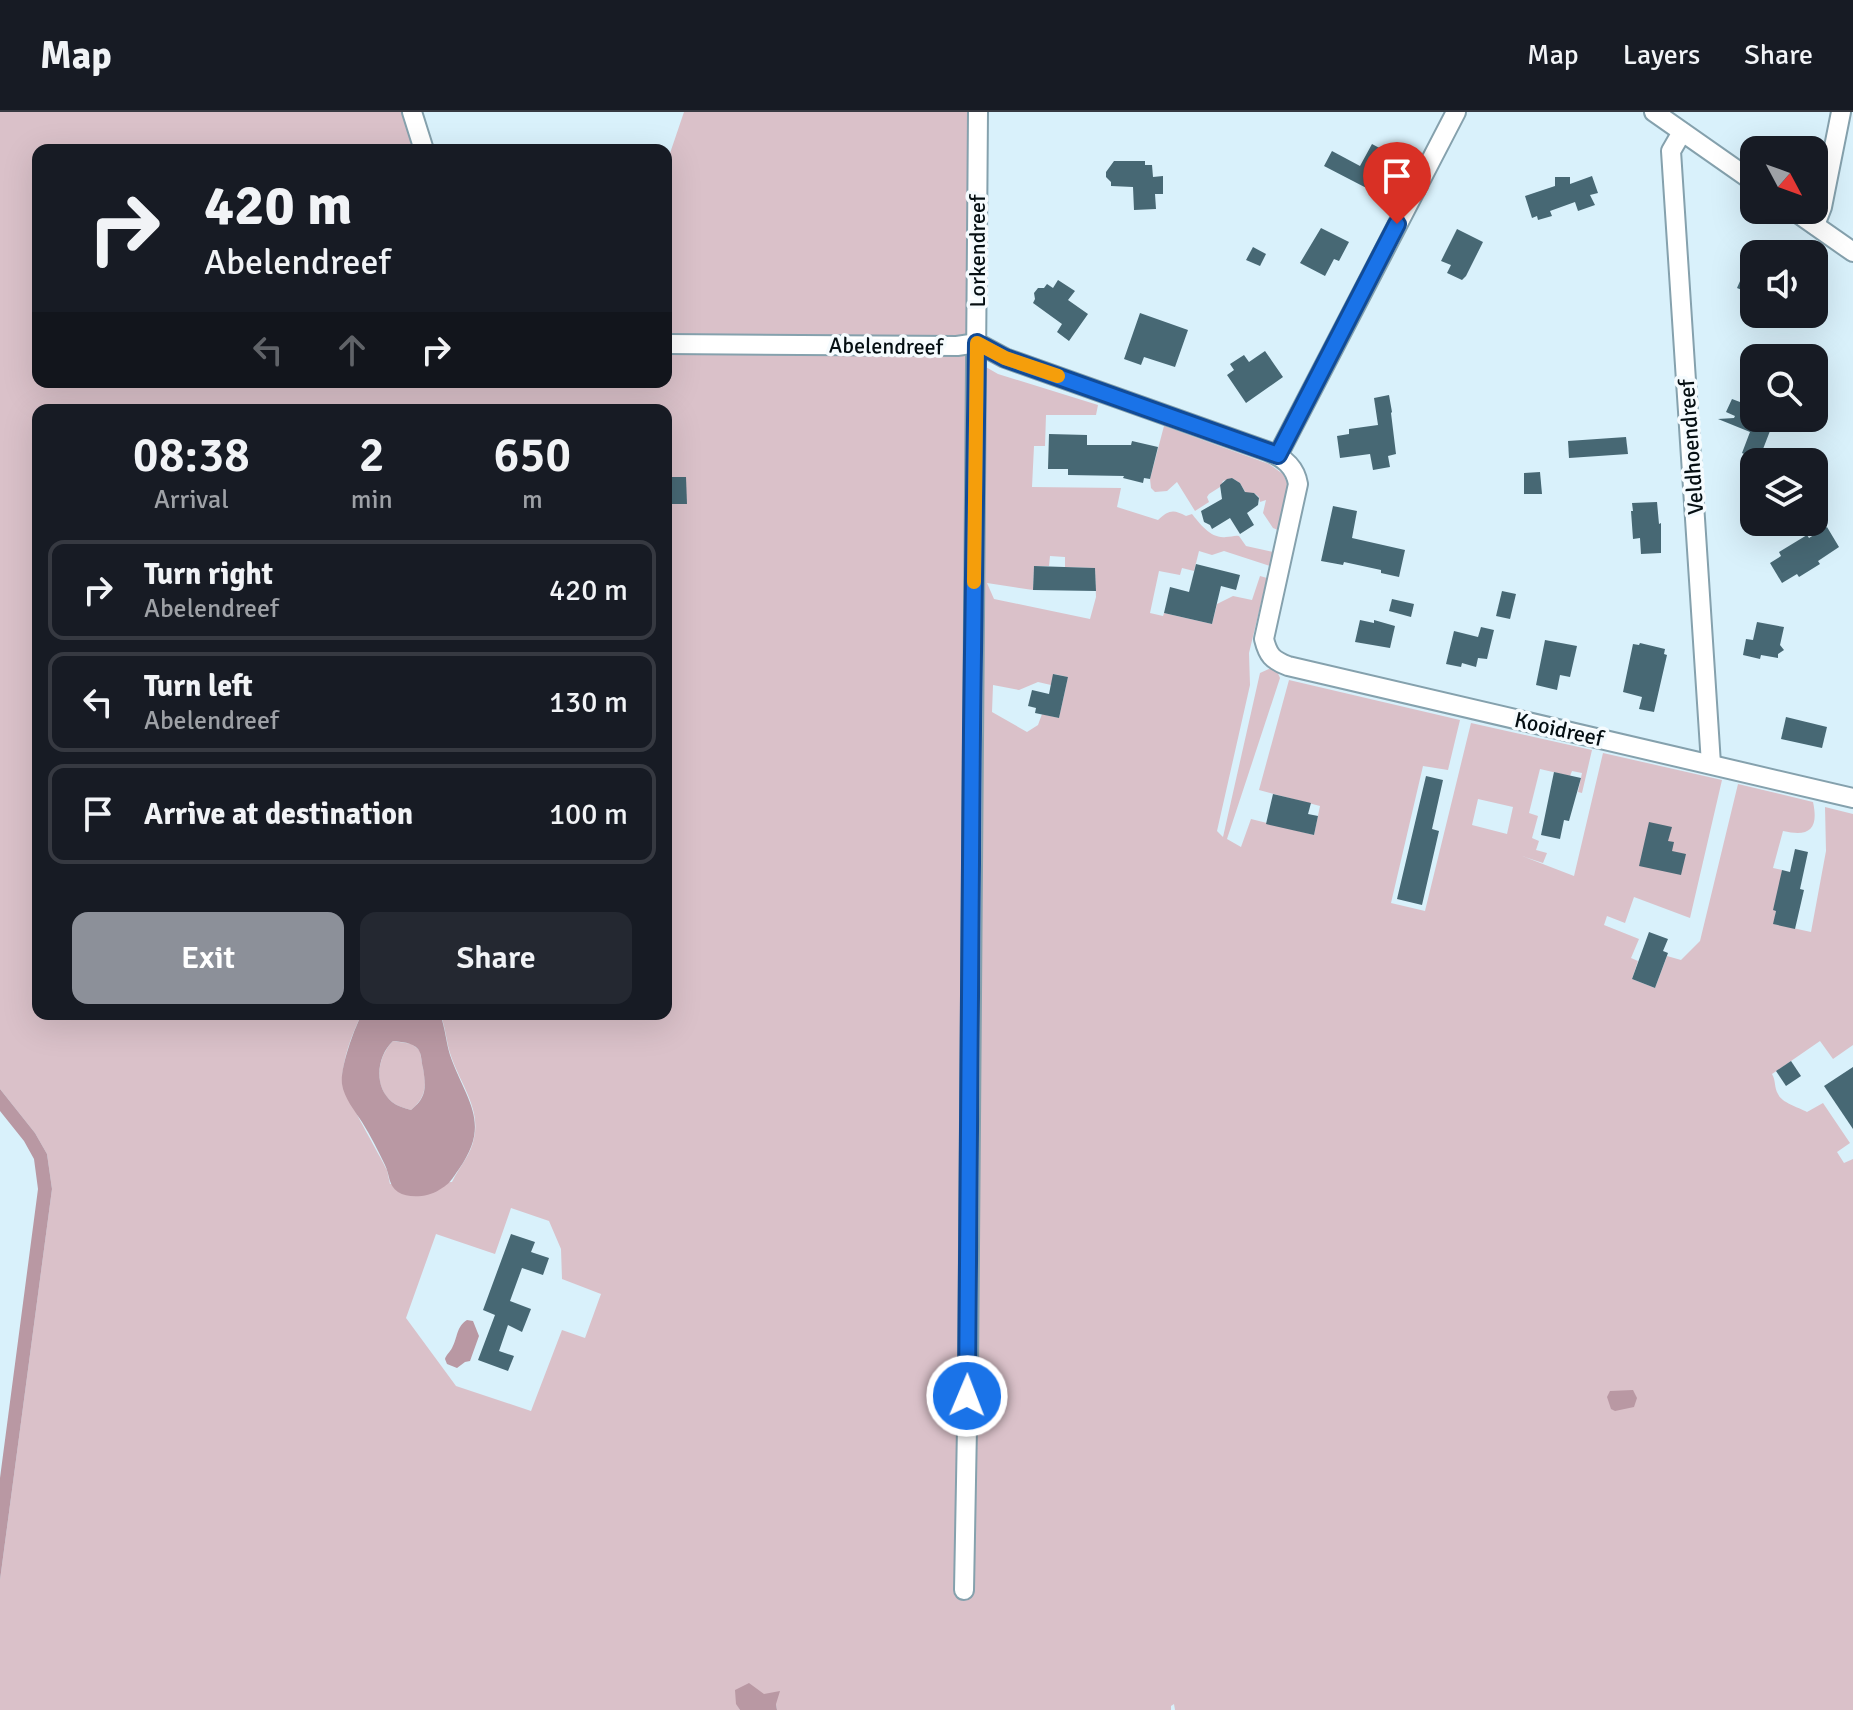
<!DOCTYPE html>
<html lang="en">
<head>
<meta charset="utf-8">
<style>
	:root { --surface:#171b24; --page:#242831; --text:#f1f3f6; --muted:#9ea1a6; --line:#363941; --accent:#8c9099 }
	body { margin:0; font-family:Signika,sans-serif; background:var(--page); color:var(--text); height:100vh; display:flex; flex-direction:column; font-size:30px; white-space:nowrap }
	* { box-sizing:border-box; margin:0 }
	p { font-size:26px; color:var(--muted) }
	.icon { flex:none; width:44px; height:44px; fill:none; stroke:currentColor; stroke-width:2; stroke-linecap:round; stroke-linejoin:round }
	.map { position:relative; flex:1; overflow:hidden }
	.panel { position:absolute; left:32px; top:292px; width:640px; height:616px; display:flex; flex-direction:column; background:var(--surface); border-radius:16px; box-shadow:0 8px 32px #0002 }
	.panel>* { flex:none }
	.hud { position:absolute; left:32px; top:32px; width:640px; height:244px; border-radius:16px; box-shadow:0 8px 32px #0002; background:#171b24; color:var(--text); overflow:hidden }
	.needle { width:52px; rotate:131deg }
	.tools { position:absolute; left:1740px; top:24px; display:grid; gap:16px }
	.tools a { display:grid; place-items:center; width:88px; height:88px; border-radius:16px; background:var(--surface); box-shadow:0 8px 32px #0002; font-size:40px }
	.pin { position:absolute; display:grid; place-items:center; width:68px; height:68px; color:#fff; margin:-82px -34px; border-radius:50% 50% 50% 0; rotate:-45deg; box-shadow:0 0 8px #0007 }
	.pin .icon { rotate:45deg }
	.me { position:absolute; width:88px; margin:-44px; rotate:1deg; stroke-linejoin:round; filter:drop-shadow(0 0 6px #0008) }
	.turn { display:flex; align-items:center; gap:28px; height:168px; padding:0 40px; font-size:36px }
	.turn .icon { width:104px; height:104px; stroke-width:2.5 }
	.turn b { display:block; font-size:56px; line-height:68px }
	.lanes { display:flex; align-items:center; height:76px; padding:0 40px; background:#0003; justify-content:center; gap:40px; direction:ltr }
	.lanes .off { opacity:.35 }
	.eta { display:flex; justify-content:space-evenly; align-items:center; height:136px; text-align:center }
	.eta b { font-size:48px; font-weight:600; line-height:56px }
	.primary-button { display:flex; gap:16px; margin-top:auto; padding:16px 40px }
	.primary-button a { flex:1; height:92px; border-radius:16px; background:var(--accent); color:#fff; font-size:32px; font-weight:600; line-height:92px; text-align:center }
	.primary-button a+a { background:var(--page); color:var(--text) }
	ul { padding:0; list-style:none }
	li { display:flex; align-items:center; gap:24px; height:100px; margin:0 16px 12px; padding:0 24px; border:4px solid var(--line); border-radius:16px }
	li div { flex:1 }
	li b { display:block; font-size:30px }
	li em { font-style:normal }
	header { display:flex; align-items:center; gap:48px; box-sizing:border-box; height:112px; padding:0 40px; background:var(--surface); border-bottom:2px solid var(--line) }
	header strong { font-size:38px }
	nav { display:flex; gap:44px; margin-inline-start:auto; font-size:28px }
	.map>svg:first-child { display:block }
	.green { fill:#dac1c9; fill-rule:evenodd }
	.water { fill:#b998a3; fill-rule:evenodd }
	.building { fill:#476874 }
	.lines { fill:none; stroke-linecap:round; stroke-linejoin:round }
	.minor-casing { stroke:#85a1ad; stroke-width:22 }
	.minor { stroke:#fff; stroke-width:18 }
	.route-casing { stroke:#114b97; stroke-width:20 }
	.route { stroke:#1a73e8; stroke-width:14 }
	.slow { stroke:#f59e0b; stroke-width:14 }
	.labels { text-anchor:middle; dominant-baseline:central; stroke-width:7; stroke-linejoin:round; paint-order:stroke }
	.street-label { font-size:22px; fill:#050f13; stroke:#f5fbfe }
</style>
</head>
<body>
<header>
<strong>Map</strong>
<nav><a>Map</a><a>Layers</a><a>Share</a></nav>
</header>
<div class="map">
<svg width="1853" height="1598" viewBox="0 0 1853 1598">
	<rect width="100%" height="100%" fill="#d9f1fb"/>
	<g class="green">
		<path d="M 0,0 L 407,0 L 418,38 L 38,38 L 38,270 L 666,270 L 666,237 L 958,239 L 998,262 L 1098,293 L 1096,303 L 1046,303 L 1045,334 L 1034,334 L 1032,375 L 1121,376 L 1117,395 L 1158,408 C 1169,398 1173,397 1186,404 L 1192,402 C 1200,412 1211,427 1226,425 C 1231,425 1235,423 1239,424 L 1246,434 L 1273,440 L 1270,454 L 1224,439 L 1212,443 L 1199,439 L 1194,459 L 1182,456 L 1180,463 L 1159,459 L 1150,501 L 1163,504 L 1164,501 L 1212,512 L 1217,492 L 1233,484 L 1252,488 L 1260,464 L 1267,466 L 1249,541 L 1250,573 L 1217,719 L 1223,725 L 1260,561 L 1271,556 L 1277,559 L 1280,566 L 1227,727 L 1241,735 L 1251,707 L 1314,723 L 1320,694 L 1259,678 L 1289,568 L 1460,608 L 1448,658 L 1423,654 L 1391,791 L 1425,799 L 1471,611 L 1592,638 L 1582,681 L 1578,680 L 1582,661 L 1572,659 L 1570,664 L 1540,657 L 1529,701 L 1538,704 L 1532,726 L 1539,729 L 1536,738 L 1547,741 L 1543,751 L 1522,744 L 1574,764 L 1603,641 L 1722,668 L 1690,806 L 1634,785 L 1625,811 L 1607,804 L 1604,813 L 1639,827 L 1631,846 L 1638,849 L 1632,867 L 1655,876 L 1667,844 L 1681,848 L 1700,829 L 1738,672 L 1813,690 C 1819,718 1809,725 1783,719 L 1773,756 L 1782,758 L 1774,812 L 1811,820 L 1826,739 L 1825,695 L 1853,702 L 1853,933 L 1833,947 L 1820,929 L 1772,962 C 1776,969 1774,975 1778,982 C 1782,991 1798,995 1807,1000 L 1823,991 L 1850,1031 L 1837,1040 L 1844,1051 L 1853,1047 L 1853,1598 L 1175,1598 L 1174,1592 L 1171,1594 L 1171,1598 L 777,1598 L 776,1592 L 736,1591 L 740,1598 L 0,1598 L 0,1468 L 52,1077 L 47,1042 L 35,1021 L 0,977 ZM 38,298 L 666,298 L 666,902 L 440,902 C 446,915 446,930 451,944 C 460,971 481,997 474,1026 C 471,1043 459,1055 452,1070 L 390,1072 L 387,1058 C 380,1043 342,979 342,968 C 343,946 352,921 362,902 L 38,902 ZM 1050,444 L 1065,445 L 1065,455 L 1095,456 L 1096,485 L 1090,507 L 994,487 L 987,471 L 1033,478 L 1034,454 L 1049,454 ZM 1054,562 L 1068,565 L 1059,606 L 1042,602 L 1038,613 L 1027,620 L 992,600 L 993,573 L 1019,578 L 1038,570 L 1051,573 ZM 1478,687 L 1513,695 L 1507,722 L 1472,713 ZM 511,1096 L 549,1109 L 561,1137 L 562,1167 L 601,1182 L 585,1226 L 562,1218 L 531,1299 L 456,1274 L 406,1206 L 436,1122 L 495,1142 Z"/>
		<path d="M 684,0 L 973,0 L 970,229 L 954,224 L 666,222 L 666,53 Z"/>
		<path d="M 1164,314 L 1269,352 L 1283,362 L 1287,371 L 1287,377 L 1278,418 L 1273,416 L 1263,401 L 1266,388 L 1260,390 L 1259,385 L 1254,381 L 1247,383 L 1240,371 L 1232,366 L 1223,369 L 1220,375 L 1209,382 L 1207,385 L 1209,390 L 1195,399 L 1177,370 L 1167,379 L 1155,380 L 1151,376 L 1150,367 Z"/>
		<path d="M 393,929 L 412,932 L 420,939 C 423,963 433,980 411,998 C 404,996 397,994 392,990 C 373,974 377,945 393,929 Z"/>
	</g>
	<g class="water">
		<path d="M 362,902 L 440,902 C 445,915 446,930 450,943 C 466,989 492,1010 459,1057 C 451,1068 451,1071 439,1078 C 428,1085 409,1087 398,1080 C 388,1073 390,1063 385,1053 C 378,1039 371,1024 362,1010 C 355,999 344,986 342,972 C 340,956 354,917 362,902 ZM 393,929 C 401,930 412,930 418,937 C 422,942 421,950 423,956 C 426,975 427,985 411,998 C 404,996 397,994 392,990 C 373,974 377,944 393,929 Z"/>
		<path d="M 0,977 L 35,1021 L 47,1042 L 52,1077 L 0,1468 L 0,1366 L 38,1077 L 34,1047 L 24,1029 L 0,999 Z"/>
		<path d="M 467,1208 L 473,1209 L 479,1224 L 470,1249 L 465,1250 L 457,1256 L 447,1252 L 445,1247 C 446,1243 450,1240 452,1236 C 458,1225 456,1215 467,1208 Z"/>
		<path d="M 1633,1278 L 1637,1286 L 1634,1295 L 1615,1299 L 1611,1297 L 1607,1285 L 1610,1279 Z"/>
		<path d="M 749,1571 L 764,1582 L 780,1579 L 776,1592 L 777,1598 L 740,1598 L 736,1592 L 735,1578 Z"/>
	</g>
	<g class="building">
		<path d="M 1372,32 L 1385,39 L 1373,60 L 1386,67 L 1378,82 L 1324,54 L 1332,39 L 1360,54 Z"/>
		<path d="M 1114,49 L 1145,49 L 1145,53 L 1152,53 L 1153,65 L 1163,64 L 1163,82 L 1155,82 L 1156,97 L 1134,98 L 1133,75 L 1111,74 L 1111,70 L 1106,65 L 1106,60 Z"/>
		<path d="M 1592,64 L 1598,81 L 1590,83 L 1595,93 L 1578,99 L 1575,90 L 1550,99 L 1552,104 L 1538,108 L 1537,104 L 1532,106 L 1525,84 L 1555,74 L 1555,65 L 1570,65 L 1570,72 Z"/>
		<path d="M 1321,116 L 1349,130 L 1339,149 L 1334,147 L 1325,164 L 1300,151 Z"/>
		<path d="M 1457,117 L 1483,130 L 1466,164 L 1462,168 L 1447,161 L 1451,153 L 1441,149 Z"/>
		<path d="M 1253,135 L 1266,142 L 1260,154 L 1246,148 Z"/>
		<path d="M 1754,137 L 1754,183 L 1737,176 Z"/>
		<path d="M 1058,168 L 1075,179 L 1068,188 L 1088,202 L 1069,229 L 1057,220 L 1062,212 L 1033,191 L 1035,187 L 1034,181 L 1038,176 L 1044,176 L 1047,172 L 1053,176 Z"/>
		<path d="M 1140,201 L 1188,218 L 1175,255 L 1144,245 L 1141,253 L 1124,247 Z"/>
		<path d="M 1265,239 L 1283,265 L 1246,291 L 1227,263 L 1234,258 L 1230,252 L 1244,243 L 1249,250 Z"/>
		<path d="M 1389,283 L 1392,300 L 1391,301 L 1396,342 L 1388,344 L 1390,355 L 1373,358 L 1370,342 L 1340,346 L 1337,324 L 1349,322 L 1349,317 L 1378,313 L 1374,286 Z"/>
		<path d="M 1732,287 L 1748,293 L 1747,296 L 1754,299 L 1754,306 L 1775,306 L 1758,350 L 1754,350 L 1754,353 L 1742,348 L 1744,342 L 1742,341 L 1750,320 L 1718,307 L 1734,306 L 1735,304 L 1726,300 Z"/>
		<path d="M 1049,322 L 1087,323 L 1087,333 L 1131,333 L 1132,329 L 1158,335 L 1150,367 L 1144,366 L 1143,371 L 1123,366 L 1124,364 L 1068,363 L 1068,357 L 1048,357 Z"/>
		<path d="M 1626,325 L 1628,342 L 1569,346 L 1568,329 Z"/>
		<path d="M 1540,360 L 1542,382 L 1524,382 L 1524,361 Z"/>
		<path d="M 666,365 L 686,365 L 687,392 L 666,392 Z"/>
		<path d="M 1232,366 L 1240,371 L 1245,380 L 1254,381 L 1259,386 L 1258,393 L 1247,401 L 1254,413 L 1240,422 L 1230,406 L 1212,417 L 1210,413 L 1204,410 L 1201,399 L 1222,387 L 1220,373 L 1227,367 Z"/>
		<path d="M 1657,390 L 1659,412 L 1661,411 L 1661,441 L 1641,442 L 1640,426 L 1633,427 L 1631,399 L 1633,399 L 1632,391 Z"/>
		<path d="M 1333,394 L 1357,399 L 1352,426 L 1405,438 L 1399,465 L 1381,461 L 1381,458 L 1344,450 L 1343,453 L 1321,449 Z"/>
		<path d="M 1827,415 L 1839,435 L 1818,449 L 1820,452 L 1799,465 L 1797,462 L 1782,471 L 1770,451 L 1781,444 L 1779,440 L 1807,423 L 1809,426 Z"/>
		<path d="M 1196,452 L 1240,463 L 1236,478 L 1221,474 L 1212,512 L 1164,501 L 1170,475 L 1189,480 Z"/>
		<path d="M 1034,454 L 1095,456 L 1096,479 L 1033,478 Z"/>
		<path d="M 1502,479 L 1516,482 L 1510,507 L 1496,504 Z"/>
		<path d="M 1392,487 L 1414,492 L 1411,505 L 1389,499 Z"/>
		<path d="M 1360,508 L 1374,511 L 1374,508 L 1395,514 L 1390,536 L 1355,530 Z"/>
		<path d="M 1757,510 L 1784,515 L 1780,533 L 1784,538 L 1778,542 L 1778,546 L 1761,543 L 1760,547 L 1743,543 L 1746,527 L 1753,528 Z"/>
		<path d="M 1481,515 L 1494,518 L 1487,547 L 1478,546 L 1476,555 L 1462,551 L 1461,555 L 1446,552 L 1454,519 L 1478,525 Z"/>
		<path d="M 1545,528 L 1577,534 L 1570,565 L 1560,563 L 1557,578 L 1536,573 Z"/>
		<path d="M 1640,531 L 1665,537 L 1664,542 L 1667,543 L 1654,600 L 1639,597 L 1642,585 L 1623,580 L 1633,532 L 1639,533 Z"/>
		<path d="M 1053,562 L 1068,565 L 1059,606 L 1035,601 L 1036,596 L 1028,594 L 1032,578 L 1049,582 Z"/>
		<path d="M 1786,605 L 1827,615 L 1822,636 L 1781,627 Z"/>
		<path d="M 1554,660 L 1581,666 L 1569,709 L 1564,708 L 1560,727 L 1541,723 Z"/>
		<path d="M 1426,664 L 1443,668 L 1432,717 L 1439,719 L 1422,793 L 1397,787 Z"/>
		<path d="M 1273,682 L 1311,691 L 1308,702 L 1318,704 L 1314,723 L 1266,712 Z"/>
		<path d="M 1649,710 L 1672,715 L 1668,729 L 1674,730 L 1672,739 L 1686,742 L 1681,763 L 1639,754 Z"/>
		<path d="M 1795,737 L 1808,740 L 1800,777 L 1804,778 L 1795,817 L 1773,812 L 1776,799 L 1773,798 L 1782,758 L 1790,760 Z"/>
		<path d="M 1649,820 L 1668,827 L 1663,839 L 1668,841 L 1655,876 L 1632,867 Z"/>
		<path d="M 1791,949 L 1801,964 L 1786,974 L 1776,959 Z"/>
		<path d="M 1853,955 L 1853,1017 L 1824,974 Z"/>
		<path d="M 511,1122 L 535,1130 L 531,1140 L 549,1146 L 543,1163 L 522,1156 L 510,1189 L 531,1197 L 522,1220 L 508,1213 L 499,1239 L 514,1244 L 508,1259 L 478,1248 L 495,1203 L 483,1198 Z"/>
	</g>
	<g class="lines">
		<g class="minor-casing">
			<g id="minor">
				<path d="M 412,0 L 424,38"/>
				<path d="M 1654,0 L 1754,70"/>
				<path d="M 1682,20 L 1671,39 L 1711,652"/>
				<path d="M 1793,98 L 1853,140"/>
				<path d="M 1815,113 L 1822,95 L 1841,0"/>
				<path d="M 666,232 L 957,234 L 977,231 L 1005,246 L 1267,339 C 1283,345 1295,354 1298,372 L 1264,527 C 1268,543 1272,548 1288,554 L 1853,686"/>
				<path d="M 1278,343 L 1456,0"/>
				<path d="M 964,1478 L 968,1261 L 978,0"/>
			</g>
		</g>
		<use href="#minor" class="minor"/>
	</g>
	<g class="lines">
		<g class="route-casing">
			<path id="route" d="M 967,1284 L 972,618 L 977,231 L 1005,246 L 1278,343 L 1397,112"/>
		</g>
		<use href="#route" class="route"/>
		<path class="slow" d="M 974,470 L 977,231 L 1005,246 L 1058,264"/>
	</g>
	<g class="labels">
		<g class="street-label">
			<text transform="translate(977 139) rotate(-90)">Lorkendreef</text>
			<text transform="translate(886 234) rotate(1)">Abelendreef</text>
			<text transform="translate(1691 335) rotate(-94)">Veldhoendreef</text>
			<text transform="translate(1559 617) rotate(13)">Kooidreef</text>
		</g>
	</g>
</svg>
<div class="tools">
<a><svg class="needle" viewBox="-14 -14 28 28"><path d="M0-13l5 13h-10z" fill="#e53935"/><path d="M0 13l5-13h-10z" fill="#9ea1a6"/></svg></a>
<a><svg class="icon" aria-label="sound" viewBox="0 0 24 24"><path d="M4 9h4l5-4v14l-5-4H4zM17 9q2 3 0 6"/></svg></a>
<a><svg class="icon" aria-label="search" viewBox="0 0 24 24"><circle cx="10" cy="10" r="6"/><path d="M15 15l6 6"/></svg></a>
<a><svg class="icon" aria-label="layers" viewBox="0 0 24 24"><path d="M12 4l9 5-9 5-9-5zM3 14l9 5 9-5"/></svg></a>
</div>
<div class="pin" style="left:1397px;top:112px;background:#d93025"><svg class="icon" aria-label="arrive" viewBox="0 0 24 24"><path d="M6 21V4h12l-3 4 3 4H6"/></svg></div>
<svg class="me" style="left:967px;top:1284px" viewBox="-20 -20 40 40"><circle r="17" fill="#1a73e8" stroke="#fff" stroke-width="3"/><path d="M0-11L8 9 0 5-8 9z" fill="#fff"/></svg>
<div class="hud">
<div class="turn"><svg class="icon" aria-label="right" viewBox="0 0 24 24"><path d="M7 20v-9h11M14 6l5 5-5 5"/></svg><div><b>420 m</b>Abelendreef</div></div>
<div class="lanes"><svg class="icon off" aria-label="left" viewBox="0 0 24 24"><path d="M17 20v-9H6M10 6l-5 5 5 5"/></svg><svg class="icon off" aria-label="ahead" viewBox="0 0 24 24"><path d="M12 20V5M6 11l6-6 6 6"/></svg><svg class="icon" aria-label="right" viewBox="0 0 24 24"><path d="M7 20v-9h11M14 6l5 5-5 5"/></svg></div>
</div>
<section class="panel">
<div class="eta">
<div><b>08:38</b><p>Arrival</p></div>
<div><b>2</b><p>min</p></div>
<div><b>650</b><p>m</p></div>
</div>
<ul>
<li><svg class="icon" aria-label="right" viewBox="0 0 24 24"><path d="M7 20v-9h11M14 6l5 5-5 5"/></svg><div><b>Turn right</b><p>Abelendreef</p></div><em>420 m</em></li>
<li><svg class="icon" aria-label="left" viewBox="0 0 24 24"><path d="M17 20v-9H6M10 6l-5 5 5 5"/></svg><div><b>Turn left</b><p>Abelendreef</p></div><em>130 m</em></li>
<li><svg class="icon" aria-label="arrive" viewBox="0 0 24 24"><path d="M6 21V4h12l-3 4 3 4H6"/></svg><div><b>Arrive at destination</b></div><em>100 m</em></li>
</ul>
<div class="primary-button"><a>Exit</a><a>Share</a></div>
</section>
</div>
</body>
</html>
